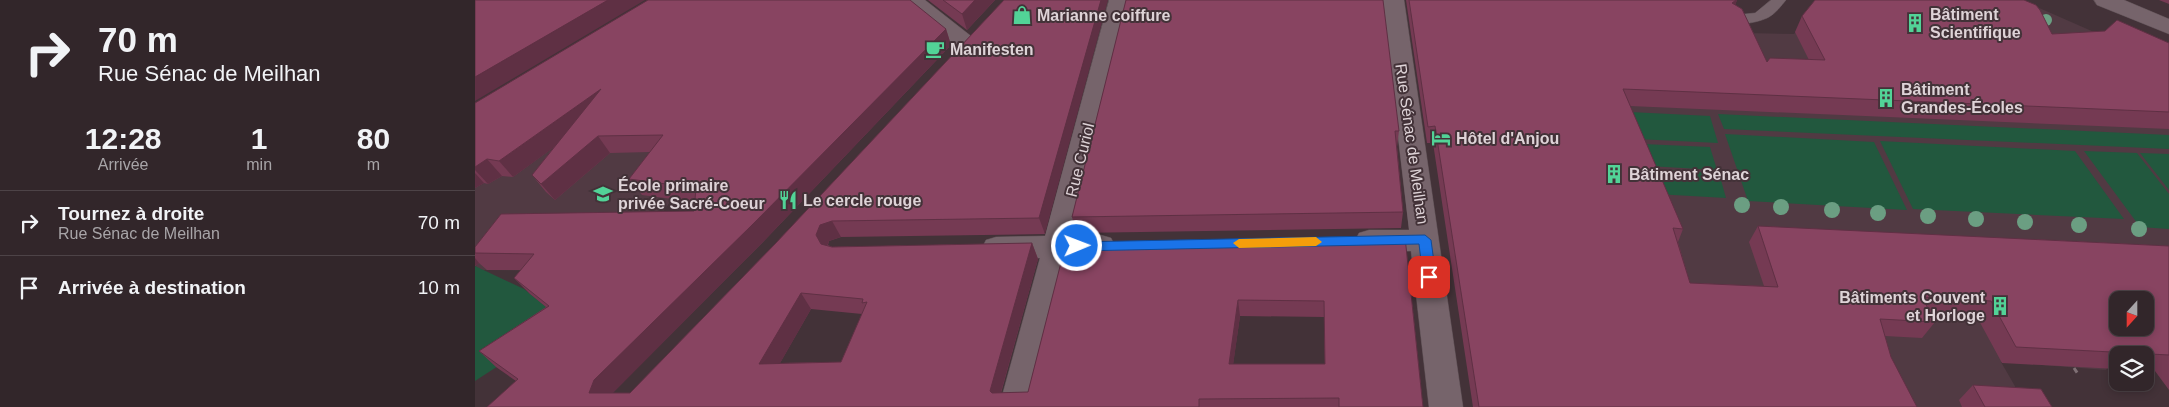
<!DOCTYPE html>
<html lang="fr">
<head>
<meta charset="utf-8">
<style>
	:root { --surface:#32262a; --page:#3a2e32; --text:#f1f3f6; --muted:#a8a5a8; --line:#4d4347 }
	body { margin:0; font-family:Helvetica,sans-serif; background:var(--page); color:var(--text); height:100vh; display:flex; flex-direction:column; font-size:19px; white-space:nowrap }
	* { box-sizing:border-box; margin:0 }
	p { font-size:16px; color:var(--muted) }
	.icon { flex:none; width:28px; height:28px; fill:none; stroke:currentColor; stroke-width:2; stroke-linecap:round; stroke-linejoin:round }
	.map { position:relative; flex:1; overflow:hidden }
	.panel { display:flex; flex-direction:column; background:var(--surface); width:475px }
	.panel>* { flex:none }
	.banner { background:#32262a; color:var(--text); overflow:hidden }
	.needle { width:32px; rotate:201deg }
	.fabs { position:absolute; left:1634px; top:291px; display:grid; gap:10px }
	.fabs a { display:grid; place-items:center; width:45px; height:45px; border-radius:10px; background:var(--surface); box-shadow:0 2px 8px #0003,0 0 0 1px var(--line); font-size:25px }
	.pin { position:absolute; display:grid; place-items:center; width:42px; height:42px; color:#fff; margin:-21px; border-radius:10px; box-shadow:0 2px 8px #0006 }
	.me { position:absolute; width:55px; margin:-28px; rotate:89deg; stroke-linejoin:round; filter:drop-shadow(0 0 4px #0008) }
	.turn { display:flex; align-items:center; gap:18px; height:105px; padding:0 15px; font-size:22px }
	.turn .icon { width:65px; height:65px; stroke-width:2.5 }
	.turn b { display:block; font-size:35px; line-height:42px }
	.eta { display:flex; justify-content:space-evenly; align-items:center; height:85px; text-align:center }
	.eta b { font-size:30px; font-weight:600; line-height:35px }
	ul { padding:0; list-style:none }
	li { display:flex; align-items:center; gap:15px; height:65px; padding:0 15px; border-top:1px solid var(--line) }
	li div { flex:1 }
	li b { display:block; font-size:19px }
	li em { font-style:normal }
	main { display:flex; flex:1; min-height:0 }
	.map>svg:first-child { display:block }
	.built { fill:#513a43; fill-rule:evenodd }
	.green { fill:#22583e }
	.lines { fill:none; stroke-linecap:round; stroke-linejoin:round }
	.service-casing { stroke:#5c4e53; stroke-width:1 }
	.minor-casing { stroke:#5c4e53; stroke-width:1 }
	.path { stroke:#7f7075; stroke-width:3; stroke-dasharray:5.5 2.5; stroke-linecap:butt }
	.service { fill:#76646b; fill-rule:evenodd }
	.minor { fill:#76646b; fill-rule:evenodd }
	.tree { fill:#6b9e82 }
	.wall { fill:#753a53; fill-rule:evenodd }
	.shaded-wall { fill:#5f3044 }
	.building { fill:#884461; stroke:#5f3044; fill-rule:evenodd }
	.route { fill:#1a73e8; stroke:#114b97 }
	.slow { fill:#f59e0b }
	.labels { text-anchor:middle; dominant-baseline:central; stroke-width:4; stroke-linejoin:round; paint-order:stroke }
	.poi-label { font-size:16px; font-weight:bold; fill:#ded3d7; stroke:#433238; text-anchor:start }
	.street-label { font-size:16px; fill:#ded3d7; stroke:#433238 }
</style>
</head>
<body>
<main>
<section class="panel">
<div class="banner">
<div class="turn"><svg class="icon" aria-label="right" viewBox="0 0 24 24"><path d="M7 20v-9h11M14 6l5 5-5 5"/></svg><div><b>70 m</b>Rue Sénac de Meilhan</div></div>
</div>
<div class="eta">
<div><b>12:28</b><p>Arrivée</p></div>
<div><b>1</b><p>min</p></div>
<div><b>80</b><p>m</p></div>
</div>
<ul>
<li><svg class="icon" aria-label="right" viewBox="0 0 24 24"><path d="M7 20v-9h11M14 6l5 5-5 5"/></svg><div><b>Tournez à droite</b><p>Rue Sénac de Meilhan</p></div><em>70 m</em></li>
<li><svg class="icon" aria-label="arrive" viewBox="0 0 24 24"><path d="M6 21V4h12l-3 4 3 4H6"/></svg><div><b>Arrivée à destination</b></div><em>10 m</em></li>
</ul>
</section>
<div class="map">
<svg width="1694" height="407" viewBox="0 0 1694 407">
	<rect width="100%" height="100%" fill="#433238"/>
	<g class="built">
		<path d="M 1345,0 L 1562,7 L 1694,65 L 1694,372 L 1670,355 L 1642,355 L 1631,370 L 1526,362 L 1552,407 L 1421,407 L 1232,347 L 1131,30 L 1319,34 ZM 1642,300 L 1670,300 L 1670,328 L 1642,328 Z"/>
		<path d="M 264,106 L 147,269 L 119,271 L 5,270 L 0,266 L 0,126 Z"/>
	</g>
	<g class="green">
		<path d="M 1155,112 L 1235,116 L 1243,143 L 1162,139 Z"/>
		<path d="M 1243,114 L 1694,135 L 1694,149 L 1249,129 Z"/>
		<path d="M 1250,134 L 1399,142 L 1432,210 L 1273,201 Z"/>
		<path d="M 1405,141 L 1600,151 L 1649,219 L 1438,209 Z"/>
		<path d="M 1168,144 L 1235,147 L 1242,170 L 1173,166 Z"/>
		<path d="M 1609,151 L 1662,153 L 1694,194 L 1694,229 L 1665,227 Z"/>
		<path d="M 1665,153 L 1694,154 L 1694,190 Z"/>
		<path d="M 1174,169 L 1244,173 L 1251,198 L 1181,194 Z"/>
		<path d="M 0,266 L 49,289 L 84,317 L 60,342 L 0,381 Z"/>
	</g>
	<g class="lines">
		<g class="service-casing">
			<path id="service" d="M 1296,0 L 1311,0 C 1306,6 1301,13 1294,17 C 1285,22 1260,28 1253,19 L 1260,15 L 1280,13 Z"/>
		</g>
		<g class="minor-casing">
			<g id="minor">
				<path d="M 425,0 L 450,0 L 501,40 L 504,45 L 501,50 L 493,52 L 485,50 Z"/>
				<path d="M 634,0 L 656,0 L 599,236 L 626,235 L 636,238 L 640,246 L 636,254 L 626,257 L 594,257 L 558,407 L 524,407 L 565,258 L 521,259 L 511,256 L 507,248 L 511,240 L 521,237 L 570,236 Z"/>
				<path d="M 907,0 L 929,0 L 988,407 L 954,407 L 936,251 L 894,252 L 884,249 L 880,241 L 884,233 L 894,230 L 934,230 Z"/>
				<path d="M 1619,0 L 1649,0 L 1694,19 L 1694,34 L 1622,5 Z"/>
			</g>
		</g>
		<path class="path" d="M 1599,368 L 1603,374"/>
		<use href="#service" class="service"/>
		<use href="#minor" class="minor"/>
	</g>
	<g class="tree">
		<circle cx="1571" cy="20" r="6"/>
		<circle cx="1267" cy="205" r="8"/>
		<circle cx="1306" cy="207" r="8"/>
		<circle cx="1357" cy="210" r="8"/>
		<circle cx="1403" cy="213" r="8"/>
		<circle cx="1453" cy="216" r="8"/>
		<circle cx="1501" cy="219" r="8"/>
		<circle cx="1550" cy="222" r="8"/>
		<circle cx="1604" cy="225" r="8"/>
		<circle cx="1664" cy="229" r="8"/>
	</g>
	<g class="wall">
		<path d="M 453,0 L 520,0 L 492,30 Z"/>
		<path d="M 529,0 L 570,234 L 366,237 L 354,241 L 353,245 L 357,247 L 557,243 L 563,259 L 526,393 L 553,392 L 591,243 L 930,237 L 948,407 L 12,407 L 41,381 L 21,367 L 4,351 L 71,307 L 55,294 L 39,278 L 46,270 L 12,270 L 4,263 L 0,266 L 0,247 L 219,211 L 220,202 L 167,195 L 154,179 L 175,152 L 135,153 L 80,200 L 71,192 L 57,175 L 79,147 L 38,177 L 27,176 L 13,184 L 9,183 L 0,188 L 0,103 L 471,29 L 476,45 L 288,242 L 137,393 L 155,393 L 300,244 ZM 336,309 L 387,314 L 366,362 L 305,363 ZM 765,316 L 849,317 L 850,364 L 758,364 Z"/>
		<path d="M 651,0 L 924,131 L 922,147 L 928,212 L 926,228 L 601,233 L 597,217 Z"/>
		<path d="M 931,0 L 1262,0 L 1260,5 L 1292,62 L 1334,60 L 1320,32 L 1327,16 L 1694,43 L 1694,129 L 1155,106 L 1208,229 L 1203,242 L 1215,283 L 1289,286 L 1274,242 L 1283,226 L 1694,246 L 1694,390 L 1680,371 L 1670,370 L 1670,355 L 1642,355 L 1642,369 L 1527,363 L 1502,317 L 1456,315 L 1460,322 L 1447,338 L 1410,336 L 1416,357 L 1442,407 L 998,407 L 958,143 L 952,143 Z"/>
		<path d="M 1684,0 L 1694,0 L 1694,4 Z"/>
		<path d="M 1498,385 L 1577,407 L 1487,407 L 1484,400 Z"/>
	</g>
	<g class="shaded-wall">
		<path d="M 133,0 L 170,0 L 0,101 L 0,77 Z"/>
		<path d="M 500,0 L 520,0 L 492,30 L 487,14 Z"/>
		<path d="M 626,0 L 633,0 L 570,234 L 564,218 Z"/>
		<path d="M 1261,0 L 1262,0 L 1257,15 L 1257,3 Z"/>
		<path d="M 471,29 L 476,45 L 288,242 L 135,396 L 114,393 L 119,380 Z"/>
		<path d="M 126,89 L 137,105 L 38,177 L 24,161 Z"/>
		<path d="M 123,136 L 135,153 L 80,200 L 66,184 Z"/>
		<path d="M 12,159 L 27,176 L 13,184 L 0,170 L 0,167 Z"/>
		<path d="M 0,173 L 9,183 L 0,188 Z"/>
		<path d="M 357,221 L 366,237 L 354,241 L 350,251 L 341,235 L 345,225 Z"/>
		<path d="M 557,243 L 563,259 L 522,406 L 515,391 Z"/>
		<path d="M 0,258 L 4,263 L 0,266 Z"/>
		<path d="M 326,293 L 336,309 L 296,379 L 284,364 Z"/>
		<path d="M 763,300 L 765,316 L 756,380 L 754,364 Z"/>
	</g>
	<g class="building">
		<path d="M 0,0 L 133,0 L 0,77 Z"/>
		<path d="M 173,0 L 435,0 L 471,29 L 277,225 L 119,380 L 114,393 L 155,393 L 300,244 L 529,0 L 626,0 L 564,218 L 357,221 L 345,225 L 341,235 L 346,244 L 357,247 L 557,243 L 515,391 L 517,393 L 553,392 L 591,243 L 930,237 L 948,407 L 864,407 L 864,398 L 724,399 L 724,407 L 12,407 L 43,379 L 4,351 L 74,306 L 39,278 L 59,254 L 0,253 L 0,247 L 26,214 L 219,211 L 221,188 L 154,179 L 188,135 L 123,136 L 66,184 L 57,175 L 126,89 L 24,161 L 12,159 L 0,167 L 0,103 ZM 326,293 L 388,299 L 387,303 L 392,302 L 366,362 L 284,364 ZM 763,300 L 849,301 L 850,364 L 754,364 Z"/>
		<path d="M 468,0 L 500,0 L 487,14 Z"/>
		<path d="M 651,0 L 908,0 L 924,131 L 920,131 L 928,212 L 597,217 Z"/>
		<path d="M 934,0 L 1261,0 L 1257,3 L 1267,9 L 1292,62 L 1295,58 L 1350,60 L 1327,16 L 1340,0 L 1549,0 L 1561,5 L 1565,10 L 1577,34 L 1630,31 L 1642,20 L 1694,43 L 1694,112 L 1148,89 L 1208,229 L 1198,228 L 1215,283 L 1303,287 L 1283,226 L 1694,246 L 1694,355 L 1541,347 L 1516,301 L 1447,297 L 1460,322 L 1405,319 L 1416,357 L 1442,407 L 1004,407 L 960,126 L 953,127 ZM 1642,300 L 1670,300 L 1670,328 L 1642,328 Z"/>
		<path d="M 1498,385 L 1566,389 L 1577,407 L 1510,407 Z"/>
	</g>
	<path class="route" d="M 950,235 L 956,240 L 961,277 L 959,280 L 950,280 L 948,277 L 944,244 L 602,251 L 596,246 L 602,242 Z"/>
	<path class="slow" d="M 841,237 L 847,242 L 841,246 L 764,248 L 758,243 L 764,239 Z"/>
	<defs>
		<g id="shop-bare" transform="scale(1.5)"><path d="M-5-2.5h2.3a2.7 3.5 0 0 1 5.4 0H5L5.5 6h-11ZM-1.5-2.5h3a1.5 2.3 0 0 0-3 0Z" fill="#52d397" stroke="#433238" stroke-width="2.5" paint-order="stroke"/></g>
		<g id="building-bare" transform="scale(1.5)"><path d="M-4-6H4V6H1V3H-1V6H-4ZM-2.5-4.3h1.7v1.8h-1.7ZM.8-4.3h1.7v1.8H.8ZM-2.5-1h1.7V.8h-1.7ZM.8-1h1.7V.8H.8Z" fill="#52d397" stroke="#433238" stroke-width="2.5" paint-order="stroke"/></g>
		<g id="cafe-bare" transform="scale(1.5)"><path d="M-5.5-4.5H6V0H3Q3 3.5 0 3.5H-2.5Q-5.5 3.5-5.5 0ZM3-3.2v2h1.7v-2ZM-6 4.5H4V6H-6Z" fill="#52d397" stroke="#433238" stroke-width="2.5" paint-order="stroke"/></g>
		<g id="hotel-bare" transform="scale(1.5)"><path d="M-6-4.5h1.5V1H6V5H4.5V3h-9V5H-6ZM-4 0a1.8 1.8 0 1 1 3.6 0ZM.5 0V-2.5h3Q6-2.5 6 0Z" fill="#52d397" stroke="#433238" stroke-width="2.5" paint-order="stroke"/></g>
		<g id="school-bare" transform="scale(1.5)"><path d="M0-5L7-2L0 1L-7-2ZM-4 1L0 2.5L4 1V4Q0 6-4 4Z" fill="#52d397" stroke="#433238" stroke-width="2.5" paint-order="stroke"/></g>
		<g id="restaurant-bare" transform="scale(1.5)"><path d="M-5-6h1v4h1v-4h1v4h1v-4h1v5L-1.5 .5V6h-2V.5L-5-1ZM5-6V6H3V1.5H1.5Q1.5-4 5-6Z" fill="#52d397" stroke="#433238" stroke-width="2.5" paint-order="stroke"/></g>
	</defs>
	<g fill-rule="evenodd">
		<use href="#shop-bare" x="547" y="15"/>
		<use href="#building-bare" x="1440" y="23"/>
		<use href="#cafe-bare" x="460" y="49"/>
		<use href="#building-bare" x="1411" y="98"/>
		<use href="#hotel-bare" x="966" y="138"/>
		<use href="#building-bare" x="1139" y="174"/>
		<use href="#school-bare" x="128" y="194"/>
		<use href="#restaurant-bare" x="313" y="200"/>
		<use href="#building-bare" x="1525" y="306"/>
	</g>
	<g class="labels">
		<g class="poi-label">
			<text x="1455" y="14">Bâtiment<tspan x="1455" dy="18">Scientifique</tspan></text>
			<text x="562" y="15">Marianne coiffure</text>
			<text x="475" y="49">Manifesten</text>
			<text x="1426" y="89">Bâtiment<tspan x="1426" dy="18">Grandes-Écoles</tspan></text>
			<text x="981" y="138">Hôtel d'Anjou</text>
			<text x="1154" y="174">Bâtiment Sénac</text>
			<text x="143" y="185">École primaire<tspan x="143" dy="18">privée Sacré-Coeur</tspan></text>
			<text x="328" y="200">Le cercle rouge</text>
			<text x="1510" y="297" text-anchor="end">Bâtiments Couvent<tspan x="1510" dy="18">et Horloge</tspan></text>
		</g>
		<g class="street-label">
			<text transform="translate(937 144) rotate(82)">Rue Sénac de Meilhan</text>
			<text transform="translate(605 160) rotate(-76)">Rue Curiol</text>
		</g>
	</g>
</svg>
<div class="fabs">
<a><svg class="needle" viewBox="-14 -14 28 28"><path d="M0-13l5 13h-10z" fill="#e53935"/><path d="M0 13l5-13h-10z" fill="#a8a5a8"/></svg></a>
<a><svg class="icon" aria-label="layers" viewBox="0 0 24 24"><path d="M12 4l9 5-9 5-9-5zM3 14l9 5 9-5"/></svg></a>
</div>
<div class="pin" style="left:954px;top:277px;background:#d93025"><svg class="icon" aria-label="arrive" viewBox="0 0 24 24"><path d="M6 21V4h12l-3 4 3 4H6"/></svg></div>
<svg class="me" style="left:602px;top:246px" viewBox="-20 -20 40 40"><circle r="17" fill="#1a73e8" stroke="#fff" stroke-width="3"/><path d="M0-11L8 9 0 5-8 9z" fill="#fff"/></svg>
</div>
</main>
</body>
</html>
